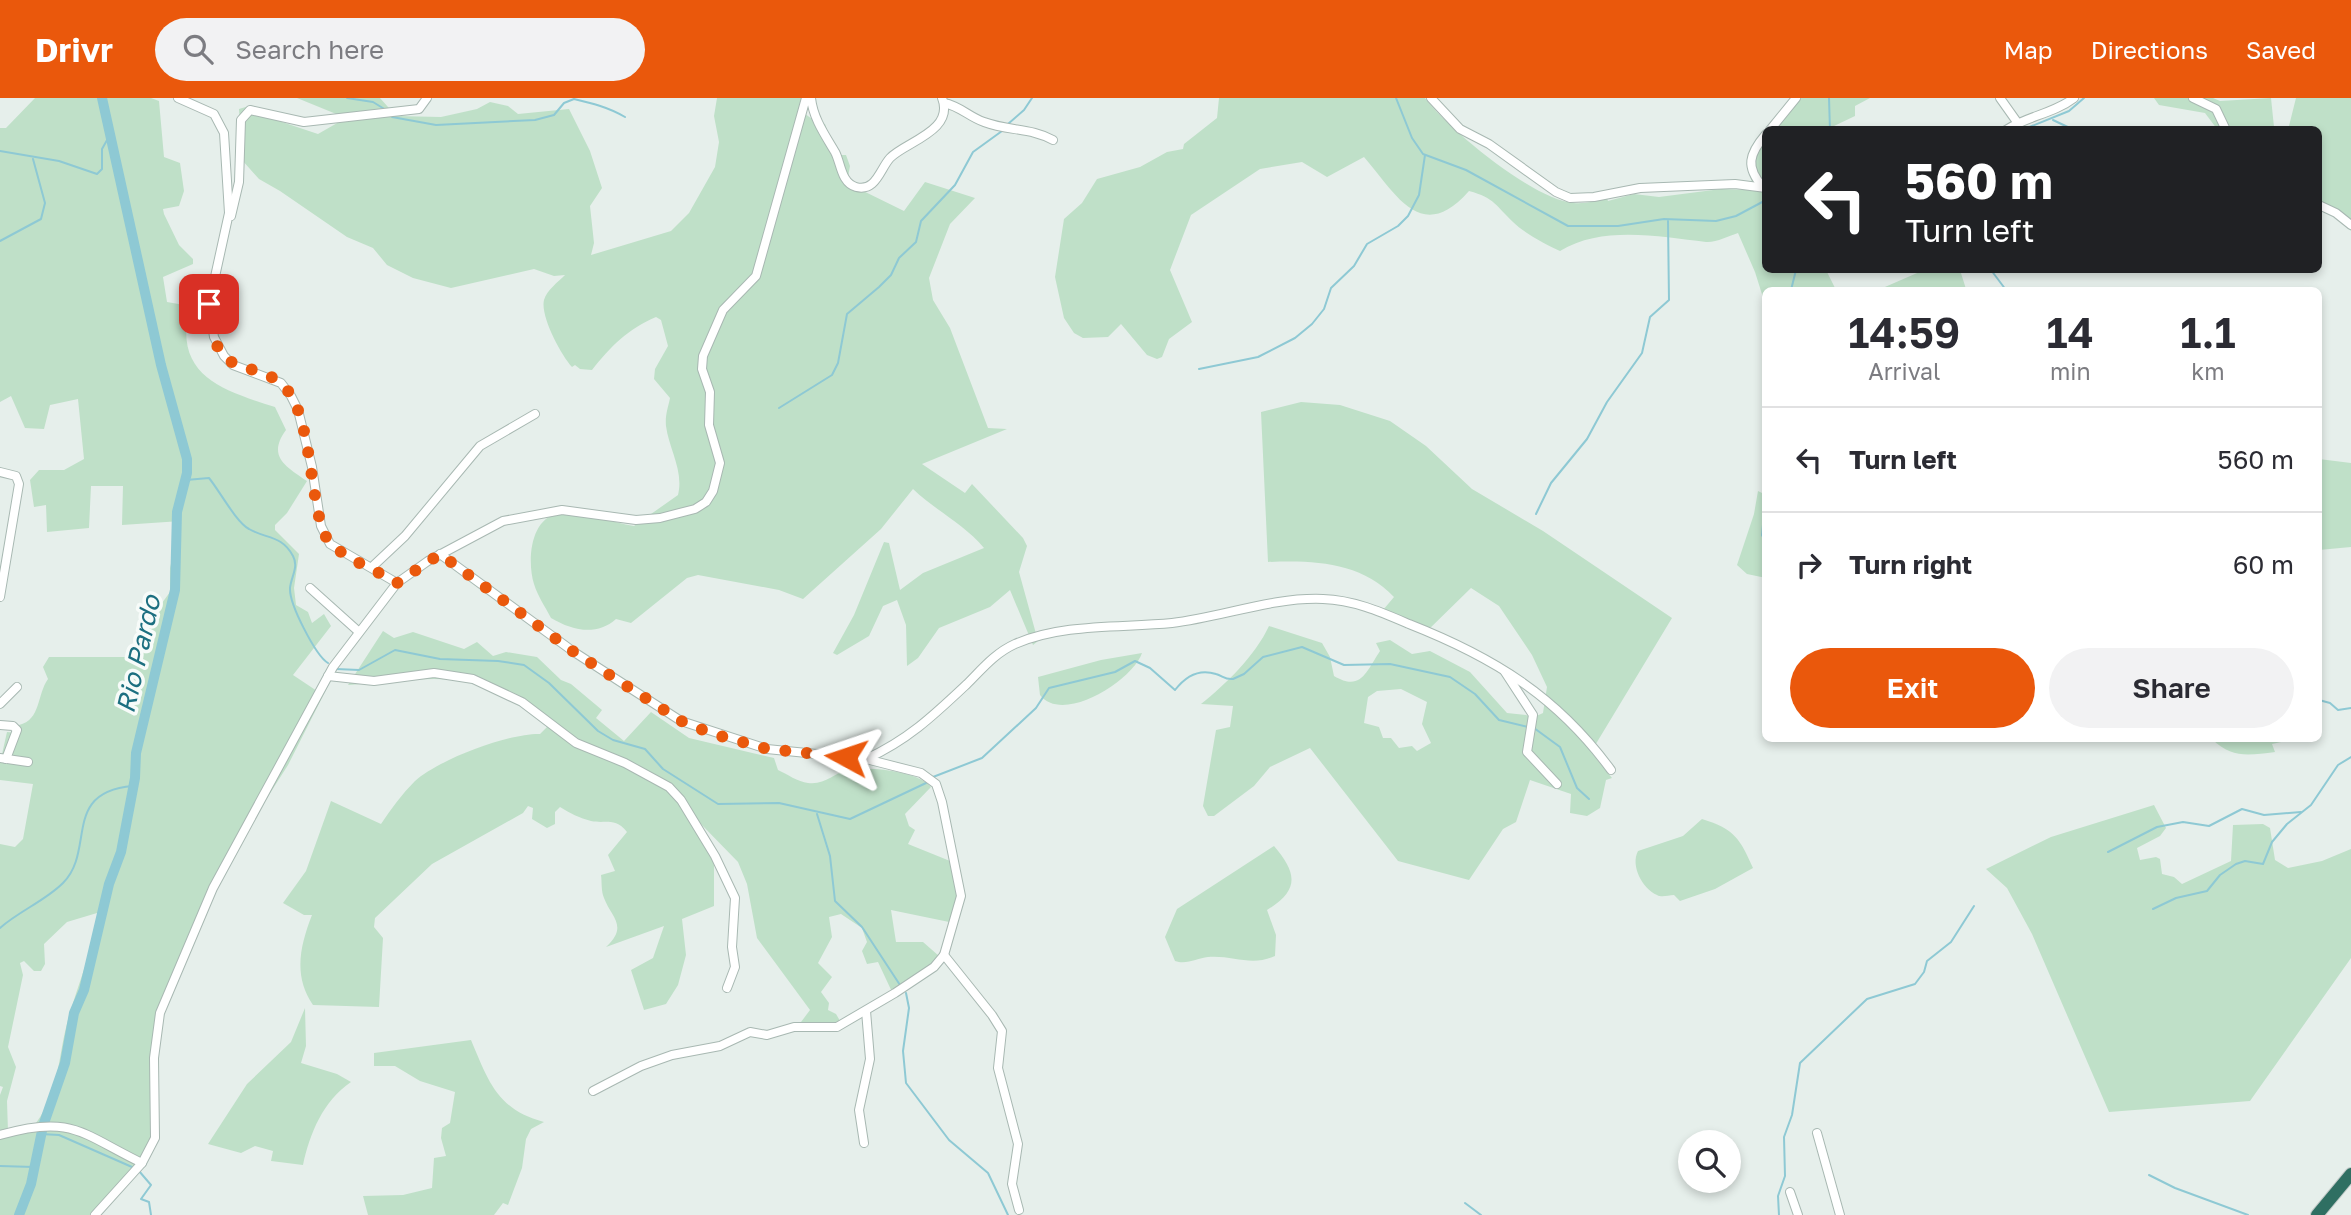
<!DOCTYPE html>
<html lang="en">
<head>
<meta charset="utf-8">
<style>
	:root { --surface:#fff; --page:#f2f2f3; --text:#2b2b33; --muted:#7c7c81; --line:#e1e1e2; --accent:#ea580c }
	body { margin:0; font-family:"Golos Text",sans-serif; background:var(--page); color:var(--text); height:100vh; display:flex; flex-direction:column; font-size:26px; white-space:nowrap }
	* { box-sizing:border-box; margin:0 }
	p { font-size:23px; color:var(--muted) }
	.icon { flex:none; width:38px; height:38px; fill:none; stroke:currentColor; stroke-width:2; stroke-linecap:round; stroke-linejoin:round }
	.map { position:relative; flex:1; overflow:hidden }
	.details { position:absolute; left:1762px; top:189px; width:560px; height:455px; display:flex; flex-direction:column; background:var(--surface); border-radius:10px; box-shadow:0 4px 10px #0003 }
	.details>* { flex:none }
	.guide { position:absolute; left:1762px; top:28px; width:560px; height:147px; border-radius:10px; box-shadow:0 4px 10px #0003; background:#202124; color:#fff; overflow:hidden }
	.tools { position:absolute; left:1678px; top:1032px; display:grid; gap:14px }
	.tools a { display:grid; place-items:center; width:63px; height:63px; border-radius:50%; background:var(--surface); box-shadow:0 4px 10px #0003; font-size:35px }
	.pin { position:absolute; display:grid; place-items:center; width:60px; height:60px; color:#fff; margin:-30px; border-radius:14px; box-shadow:0 4px 10px #0006 }
	.me { position:absolute; width:77px; margin:-38px; rotate:275deg; stroke-linejoin:round; filter:drop-shadow(0 0 5px #0008) }
	.turn { display:flex; align-items:center; gap:24px; height:147px; padding:0 28px; font-size:32px }
	.turn .icon { width:91px; height:91px; stroke-width:2.5 }
	.turn b { display:block; font-size:49px; line-height:60px }
	.eta { display:flex; justify-content:space-evenly; align-items:center; height:119px; text-align:center }
	.eta b { font-size:42px; font-weight:600; line-height:49px }
	.primary-button { display:flex; gap:14px; margin-top:auto; padding:14px 28px }
	.primary-button a { flex:1; height:80px; border-radius:42px; background:var(--accent); color:#fff; font-size:28px; font-weight:600; line-height:80px; text-align:center }
	.primary-button a+a { background:var(--page); color:var(--text) }
	ul { padding:0; list-style:none }
	li { display:flex; align-items:center; gap:21px; height:105px; padding:0 28px; border-top:2px solid var(--line) }
	li div { flex:1 }
	li b { display:block; font-size:26px }
	li em { font-style:normal }
	header { display:flex; align-items:center; gap:42px; box-sizing:border-box; height:98px; padding:0 35px; background:var(--accent); color:#fff }
	header strong { font-size:33px }
	nav { display:flex; gap:38px; margin-inline-start:auto; font-size:24px }
	.search { width:490px; height:63px; background:var(--page); display:flex; align-items:center; gap:18px; box-sizing:border-box; padding:0 24px; border-radius:38px; color:var(--muted); font-size:26px }
	.map>svg:first-child { display:block }
	.green { fill:#bfe0c8; fill-rule:evenodd }
	.lines { fill:none; stroke-linecap:round; stroke-linejoin:round }
	.stream { stroke:#8ec9d4; stroke-width:2 }
	.river { stroke:#8ec9d4; stroke-width:10 }
	.minor-casing { stroke:#a8b8b2; stroke-width:10 }
	.highway-casing { stroke:#c2cac8; stroke-width:14 }
	.minor { stroke:#fff; stroke-width:8 }
	.highway { stroke:#2f6f62; stroke-width:12 }
	.route { stroke:#ea580c; stroke-width:12; stroke-dasharray:0 21.6 }
	.labels { text-anchor:middle; dominant-baseline:central; stroke-width:7; stroke-linejoin:round; paint-order:stroke }
	.water-label { font-size:26px; font-style:italic; fill:#1c6f80; stroke:#f7fbf9 }
</style>
</head>
<body>
<header>
<strong>Drivr</strong>
<div class="search"><svg class="icon" aria-label="search" viewBox="0 0 24 24"><circle cx="10" cy="10" r="6"/><path d="M15 15l6 6"/></svg>Search here</div>
<nav><a>Map</a><a>Directions</a><a>Saved</a></nav>
</header>
<div class="map">
<svg width="2351" height="1117" viewBox="0 0 2351 1117">
	<rect width="100%" height="100%" fill="#e6efeb"/>
	<g class="green">
		<path d="M 35,0 L 151,0 L 159,3 L 164,59 L 180,65 L 184,93 L 179,108 L 163,111 L 164,116 L 179,147 L 193,161 L 193,166 L 163,179 L 167,204 L 190,208 C 172,277 221,292 275,309 L 286,332 C 267,358 285,368 307,383 L 287,415 L 275,427 L 275,432 L 299,456 L 294,490 L 296,507 L 308,514 L 312,525 L 324,516 L 331,528 L 293,577 L 317,593 L 330,584 L 288,667 L 246,733 L 183,860 L 158,930 L 155,1033 L 134,1073 L 94,1117 L 0,1117 L 0,997 L 3,989 L 0,988 L 0,746 L 15,749 L 23,741 L 33,686 L 0,682 L 0,665 L 7,634 L 18,635 L 19,627 C 41,622 37,596 48,581 L 43,569 L 49,559 L 137,559 L 141,555 L 146,527 L 170,494 L 170,470 L 181,423 L 122,427 L 123,388 L 91,388 L 89,430 L 47,434 L 46,407 L 34,409 L 30,382 L 39,372 L 64,372 L 84,361 L 78,301 L 50,307 L 44,331 L 25,330 L 11,298 L 0,304 L 0,30 L 6,30 ZM 97,815 L 100,817 C 92,853 78,886 68,922 C 58,957 60,993 36,1025 L 8,1034 L 7,1003 L 16,969 L 8,949 L 23,877 L 20,865 L 24,863 L 34,873 L 41,873 L 45,866 L 44,846 L 67,824 Z"/>
		<path d="M 297,0 L 380,0 L 396,18 L 441,19 L 477,11 L 490,4 L 508,8 L 518,16 L 569,11 L 590,53 L 602,90 L 590,108 L 594,145 L 591,157 L 671,133 L 689,115 L 715,69 L 719,44 L 714,18 L 717,0 L 806,0 L 804,15 L 816,24 L 825,26 L 836,57 L 846,57 L 850,68 L 847,85 L 904,113 L 925,84 L 975,100 L 950,126 L 929,180 L 933,202 L 950,230 L 988,330 L 1007,331 L 922,366 L 965,395 L 972,386 L 1023,440 L 1027,448 L 1019,474 L 1038,543 L 1033,547 L 1010,492 L 990,509 L 939,530 L 918,560 L 907,568 L 906,527 L 897,502 L 883,508 L 869,538 L 837,557 L 833,555 L 854,517 L 884,444 L 889,445 L 900,492 L 923,475 L 984,450 C 964,426 936,413 913,391 L 881,431 L 803,501 L 779,492 L 698,477 L 687,480 L 631,525 L 616,521 C 597,538 573,533 551,520 C 545,508 538,499 534,486 C 527,464 530,420 558,416 C 585,413 609,424 634,428 L 678,397 C 684,373 669,351 666,328 C 665,317 668,310 670,300 L 654,281 L 655,271 L 668,248 L 661,222 L 656,219 C 628,231 611,248 592,272 L 580,271 L 575,267 L 572,269 C 561,257 540,218 544,202 C 547,192 558,184 565,177 L 554,178 L 534,171 L 451,190 L 413,180 L 387,167 L 373,150 L 347,139 L 280,93 L 259,81 L 242,62 L 239,11 L 249,8 L 282,24 L 318,36 L 346,20 Z"/>
		<path d="M 1219,0 L 1425,0 C 1448,31 1535,103 1574,105 C 1584,106 1597,103 1607,100 L 1608,103 L 1634,96 L 1659,99 L 1721,91 L 1748,92 L 1753,87 C 1744,62 1751,58 1766,37 L 1766,172 L 1826,172 L 1836,192 L 1766,192 L 1766,209 L 1755,174 L 1738,135 C 1729,138 1715,145 1706,144 C 1660,139 1603,127 1560,153 C 1547,147 1524,135 1513,124 C 1496,108 1495,100 1469,93 C 1421,147 1397,97 1364,59 L 1327,79 L 1302,64 L 1260,71 L 1191,117 L 1170,172 L 1192,224 L 1169,241 L 1162,259 L 1157,261 L 1147,257 L 1121,226 L 1108,239 L 1083,240 L 1074,235 L 1064,220 L 1055,179 L 1064,121 L 1082,105 L 1097,81 L 1140,69 L 1167,54 L 1183,51 L 1184,46 L 1217,20 Z"/>
		<path d="M 1799,0 L 1870,0 L 1855,8 L 1855,18 L 1834,28 L 1834,31 L 1772,32 Z"/>
		<path d="M 2154,0 L 2213,0 L 2220,3 L 2271,0 L 2274,29 L 2217,31 L 2205,15 L 2159,7 Z"/>
		<path d="M 2296,0 L 2351,0 L 2351,133 L 2331,116 L 2319,112 L 2319,32 L 2288,32 Z"/>
		<path d="M 1924,172 L 1960,172 L 1966,191 L 1970,192 L 1878,192 Z"/>
		<path d="M 1301,304 L 1340,307 L 1390,323 L 1426,348 L 1472,391 L 1543,433 L 1672,520 L 1591,654 L 1612,680 L 1606,682 L 1600,710 L 1587,718 L 1570,715 L 1571,696 L 1530,682 L 1516,724 L 1503,731 L 1469,782 L 1398,763 L 1310,650 L 1270,669 L 1254,688 L 1214,718 L 1208,718 L 1203,708 L 1216,632 L 1230,629 L 1233,608 L 1201,606 C 1226,586 1255,558 1269,528 L 1322,545 L 1330,559 L 1334,578 C 1361,594 1366,574 1380,553 L 1376,545 L 1390,542 L 1412,556 L 1430,553 L 1470,574 L 1507,615 L 1526,617 L 1532,620 L 1543,615 L 1547,589 L 1532,557 L 1499,508 L 1471,490 L 1424,536 L 1378,518 L 1394,499 C 1361,464 1314,462 1268,464 L 1261,314 ZM 1401,591 L 1427,604 L 1422,626 L 1431,645 L 1417,653 L 1412,648 L 1399,650 L 1391,640 L 1383,640 L 1379,629 L 1364,625 L 1368,599 L 1377,593 Z"/>
		<path d="M 2319,361 L 2351,365 L 2351,449 L 2319,452 Z"/>
		<path d="M 1758,393 L 1766,397 L 1766,480 L 1747,476 L 1737,467 L 1754,416 Z"/>
		<path d="M 383,533 L 394,540 L 413,534 L 464,551 L 477,544 L 493,558 L 506,554 L 537,559 L 561,582 L 571,586 L 602,612 L 596,620 L 624,643 L 651,614 L 689,640 L 774,660 L 778,672 C 787,676 798,684 808,685 C 826,687 833,675 848,672 C 868,668 919,673 931,689 L 905,716 L 909,728 L 915,732 L 908,746 L 955,765 L 959,799 L 954,825 L 891,812 L 896,844 L 923,844 L 939,858 L 937,864 L 893,896 L 878,864 L 867,866 L 862,853 L 867,844 L 862,830 L 841,816 L 829,819 L 832,839 L 818,865 L 832,879 L 821,894 L 829,905 L 828,912 L 836,916 L 843,928 L 826,934 L 795,932 L 810,912 L 757,840 L 747,786 L 738,764 L 699,724 L 714,767 L 714,808 L 682,821 L 686,857 L 678,887 L 666,906 L 644,912 L 631,872 L 653,860 L 664,828 L 606,849 C 629,828 611,819 604,800 C 601,793 602,784 601,777 L 615,773 L 608,757 L 627,734 C 615,719 605,726 591,723 C 580,720 569,715 560,709 L 555,714 L 555,726 L 547,730 L 532,721 L 533,710 L 528,708 L 523,715 L 432,766 L 375,820 L 374,829 L 383,840 L 379,909 L 313,907 C 293,878 300,848 312,817 L 304,817 L 283,805 L 306,773 L 331,703 L 381,726 C 391,711 402,696 415,683 C 438,662 509,635 540,636 L 547,629 C 536,620 526,607 514,600 C 463,570 403,584 348,587 Z"/>
		<path d="M 1142,555 C 1133,582 1063,627 1040,597 L 1038,579 L 1101,562 Z"/>
		<path d="M 2212,641 L 2295,641 L 2272,646 L 2275,654 C 2249,657 2232,661 2212,641 Z"/>
		<path d="M 2154,707 L 2166,730 L 2160,738 L 2137,750 L 2140,762 L 2156,759 L 2160,761 L 2162,776 L 2174,779 L 2182,786 L 2231,763 L 2233,727 L 2263,726 L 2270,730 L 2275,762 L 2288,770 L 2322,763 L 2351,751 L 2351,860 L 2250,1003 L 2109,1014 L 2032,836 L 2007,790 L 1986,771 L 2051,739 Z"/>
		<path d="M 1702,721 C 1735,731 1740,741 1753,770 L 1715,791 L 1680,803 L 1674,797 C 1668,797 1662,800 1657,797 C 1643,791 1630,768 1638,753 L 1683,738 Z"/>
		<path d="M 1274,748 C 1297,775 1300,792 1267,812 L 1276,837 L 1275,858 C 1251,869 1233,857 1208,859 C 1197,860 1187,867 1175,863 L 1165,839 L 1177,811 Z"/>
		<path d="M 305,910 L 306,948 L 301,965 L 337,976 L 351,984 C 323,1003 310,1035 303,1067 L 271,1063 L 273,1053 L 255,1048 L 241,1055 L 208,1046 L 247,986 L 291,944 Z"/>
		<path d="M 471,942 C 488,982 497,1012 544,1024 L 531,1031 L 526,1041 L 522,1070 L 508,1107 L 503,1105 L 494,1117 L 368,1117 L 363,1098 L 403,1097 L 432,1090 L 434,1060 L 446,1058 L 441,1040 L 442,1030 L 450,1025 L 455,994 L 420,983 L 395,968 L 374,968 L 374,955 Z"/>
	</g>
	<g class="lines">
		<g class="stream">
			<path d="M 347,0 L 373,4 L 386,12"/>
			<path d="M 1396,0 L 1412,40 L 1423,56 L 1466,72 L 1568,128 L 1618,128 L 1664,121 L 1716,123 L 1736,118 L 1766,102"/>
			<path d="M 1829,0 L 1830,32"/>
			<path d="M 392,19 L 436,27 L 535,22 L 554,17 L 564,5 L 574,1 C 591,5 608,9 625,19"/>
			<path d="M 2053,22 L 2074,32"/>
			<path d="M 1008,26 L 1024,12 L 1032,0"/>
			<path d="M 2022,32 L 2069,13 L 2084,0"/>
			<path d="M 2099,32 L 2115,32"/>
			<path d="M 0,53 L 59,63 L 97,76 L 102,71 L 102,51 L 111,35"/>
			<path d="M 0,143 L 41,121 L 45,105 L 33,61"/>
			<path d="M 1991,172 L 2006,192"/>
			<path d="M 1791,192 L 1796,172"/>
			<path d="M 1199,271 L 1258,259 L 1295,240 L 1312,226 L 1324,211 L 1331,190 L 1354,168 L 1367,146 L 1398,128 L 1408,118 L 1419,97 L 1425,57"/>
			<path d="M 779,310 L 832,277 L 838,265 L 847,216 L 879,189 L 891,177 L 899,160 L 916,144 L 921,123 L 955,87 L 973,54 L 1002,33"/>
			<path d="M 1766,332 L 1766,338"/>
			<path d="M 186,382 L 209,380 C 219,392 236,424 249,431 C 266,441 282,437 293,458 C 299,469 291,479 290,490 C 289,506 316,558 328,565"/>
			<path d="M 1766,395 L 1762,437 L 1766,445"/>
			<path d="M 1536,416 L 1551,385 L 1587,341 L 1607,304 L 1642,255 L 1650,219 L 1669,202 L 1668,123"/>
			<path d="M 336,571 L 359,572 L 395,552 L 440,561 L 498,563 L 524,567 L 549,585 L 598,633 L 613,642 L 645,651 L 663,671 L 718,706 L 779,705 L 850,721 L 926,685"/>
			<path d="M 2319,602 L 2330,605 L 2338,612 L 2351,610"/>
			<path d="M 1534,630 L 1560,649 L 1577,690 L 1589,701"/>
			<path d="M 933,679 L 982,660 L 1036,610 L 1049,590 L 1115,574 L 1135,563 L 1150,570 L 1175,592 C 1185,579 1198,570 1216,576 C 1223,578 1225,582 1233,581 L 1244,576 L 1263,559 L 1302,549 L 1344,567 L 1390,566 L 1450,579 L 1475,596 L 1499,622 L 1528,629"/>
			<path d="M 817,716 L 830,758 L 835,803 L 862,829 L 900,887"/>
			<path d="M 2108,754 L 2157,729 L 2183,724 L 2209,728 L 2242,711 L 2264,717 L 2301,714"/>
			<path d="M 2153,811 L 2176,800 L 2207,793 L 2220,777 L 2236,766 L 2245,763 L 2263,766 L 2272,744 L 2287,726 L 2311,707 L 2338,667 L 2351,659"/>
			<path d="M 0,830 C 19,813 45,803 63,785 C 96,752 61,694 133,688"/>
			<path d="M 906,895 L 909,910 L 903,953 L 906,985 L 949,1042 L 988,1075 L 1008,1117"/>
			<path d="M 41,1036 L 59,1037 L 132,1069"/>
			<path d="M 0,1068 L 34,1069"/>
			<path d="M 139,1073 L 151,1087 L 141,1101 L 149,1104 L 151,1117"/>
			<path d="M 2149,1077 L 2175,1090 L 2248,1117"/>
			<path d="M 1465,1105 L 1481,1117"/>
			<path d="M 1779,1117 L 1778,1098 L 1785,1078 L 1784,1039 L 1792,1017 L 1800,965 L 1867,901 L 1915,886 L 1924,874 L 1927,863 L 1951,844 L 1974,808"/>
		</g>
		<path class="river" d="M 19,1117 L 31,1086 L 43,1028 L 65,965 L 74,915 L 84,892 L 109,786 L 121,754 L 135,680 L 136,655 L 175,492 L 177,414 L 187,375 L 187,361 L 161,267 L 102,0"/>
		<g class="minor-casing">
			<g id="minor">
				<path d="M 178,0 L 214,16 L 224,35 L 229,115 L 209,206 L 214,239 L 224,258 L 233,267 L 281,285 L 291,298 L 298,312 L 312,369 L 321,428 L 330,446 L 397,485"/>
				<path d="M 811,0 C 813,20 825,37 835,54 C 841,65 841,85 856,89 C 876,94 880,71 890,60 C 905,44 955,33 942,0"/>
				<path d="M 1431,0 L 1460,31 L 1489,46 L 1556,94 L 1570,100 L 1594,99 L 1640,90 L 1735,86 L 1766,90"/>
				<path d="M 2000,0 L 2017,24"/>
				<path d="M 2193,0 L 2216,11 L 2226,32"/>
				<path d="M 944,5 C 960,8 969,19 984,24 C 1008,33 1032,30 1053,42"/>
				<path d="M 1770,32 L 1796,0"/>
				<path d="M 2006,32 C 2027,18 2053,16 2074,0"/>
				<path d="M 1763,89 C 1745,69 1749,56 1766,36"/>
				<path d="M 2319,107 L 2336,115 L 2351,127"/>
				<path d="M 231,118 L 239,84 L 241,22 L 250,12 L 304,24 L 419,11 L 427,0"/>
				<path d="M 0,374 L 16,378 L 19,386 L 0,499"/>
				<path d="M 440,456 L 574,554 L 681,623 L 767,651 L 866,661 L 921,675 L 936,686 L 942,704 L 961,798 L 944,857 L 934,869 L 895,895 L 837,929 L 794,929 L 767,937 L 750,934 L 720,948 L 672,957 L 641,968 L 593,993"/>
				<path d="M 372,469 L 405,438 L 480,348 L 535,316"/>
				<path d="M 310,490 L 359,534"/>
				<path d="M 1505,574 L 1533,617 L 1527,654 L 1557,686"/>
				<path d="M 328,578 L 374,583 L 434,575 L 473,581 L 522,604 L 576,645 L 625,665 L 669,689 L 681,702 L 715,758 L 735,800 L 732,849 L 735,869 L 727,890"/>
				<path d="M 0,606 L 17,589"/>
				<path d="M 0,627 L 13,628 L 17,632 L 6,661"/>
				<path d="M 0,660 L 28,664"/>
				<path d="M 866,661 C 908,642 934,617 967,586 C 982,571 995,555 1015,546 C 1063,525 1121,530 1172,525 C 1223,519 1272,499 1323,501 C 1354,502 1381,514 1409,526 C 1493,559 1557,598 1611,672"/>
				<path d="M 944,857 L 992,917 L 1002,933 L 998,970 L 1018,1046 L 1012,1086 L 1019,1112"/>
				<path d="M 1817,1035 L 1840,1117"/>
				<path d="M 0,1037 C 72,1016 82,1036 142,1065"/>
				<path d="M 864,1045 L 859,1012 L 870,961 L 866,913"/>
				<path d="M 1790,1094 L 1798,1117"/>
				<path d="M 95,1117 L 142,1065 L 155,1040 L 154,960 L 160,915 L 213,790 L 333,569 L 397,485 L 428,463 L 503,423 L 562,412 L 636,422 L 660,420 L 695,411 L 706,404 L 713,393 L 720,365 L 709,327 L 710,294 L 702,271 L 703,258 L 723,212 L 756,178 L 806,0"/>
			</g>
		</g>
		<g class="highway-casing">
			<path id="highway" d="M 2317,1117 L 2351,1076"/>
		</g>
		<use href="#minor" class="minor"/>
		<use href="#highway" class="highway"/>
	</g>
	<g class="lines">
		<path class="route" d="M 209,206 C 213,292 256,254 288,293 C 315,328 309,427 332,447 C 350,463 376,472 397,485 L 440,456 L 574,554 L 681,623 L 713,636 L 768,651 L 846,659"/>
	</g>
	<g class="labels">
		<g class="water-label">
			<text transform="translate(138 556) rotate(-77)">Rio Pardo</text>
		</g>
	</g>
</svg>
<div class="tools">
<a><svg class="icon" aria-label="search" viewBox="0 0 24 24"><circle cx="10" cy="10" r="6"/><path d="M15 15l6 6"/></svg></a>
</div>
<div class="pin" style="left:209px;top:206px;background:#d93025"><svg class="icon" aria-label="arrive" viewBox="0 0 24 24"><path d="M6 21V4h12l-3 4 3 4H6"/></svg></div>
<svg class="me" style="left:846px;top:659px" viewBox="-20 -20 40 40"><path d="M0-17L14 15 0 8-14 15z" fill="#ea580c" stroke="#fff" stroke-width="4"/></svg>
<div class="guide">
<div class="turn"><svg class="icon" aria-label="left" viewBox="0 0 24 24"><path d="M17 20v-9H6M10 6l-5 5 5 5"/></svg><div><b>560 m</b>Turn left</div></div>
</div>
<section class="details">
<div class="eta">
<div><b>14:59</b><p>Arrival</p></div>
<div><b>14</b><p>min</p></div>
<div><b>1.1</b><p>km</p></div>
</div>
<ul>
<li><svg class="icon" aria-label="left" viewBox="0 0 24 24"><path d="M17 20v-9H6M10 6l-5 5 5 5"/></svg><div><b>Turn left</b></div><em>560 m</em></li>
<li><svg class="icon" aria-label="right" viewBox="0 0 24 24"><path d="M7 20v-9h11M14 6l5 5-5 5"/></svg><div><b>Turn right</b></div><em>60 m</em></li>
</ul>
<div class="primary-button"><a>Exit</a><a>Share</a></div>
</section>
</div>
</body>
</html>
